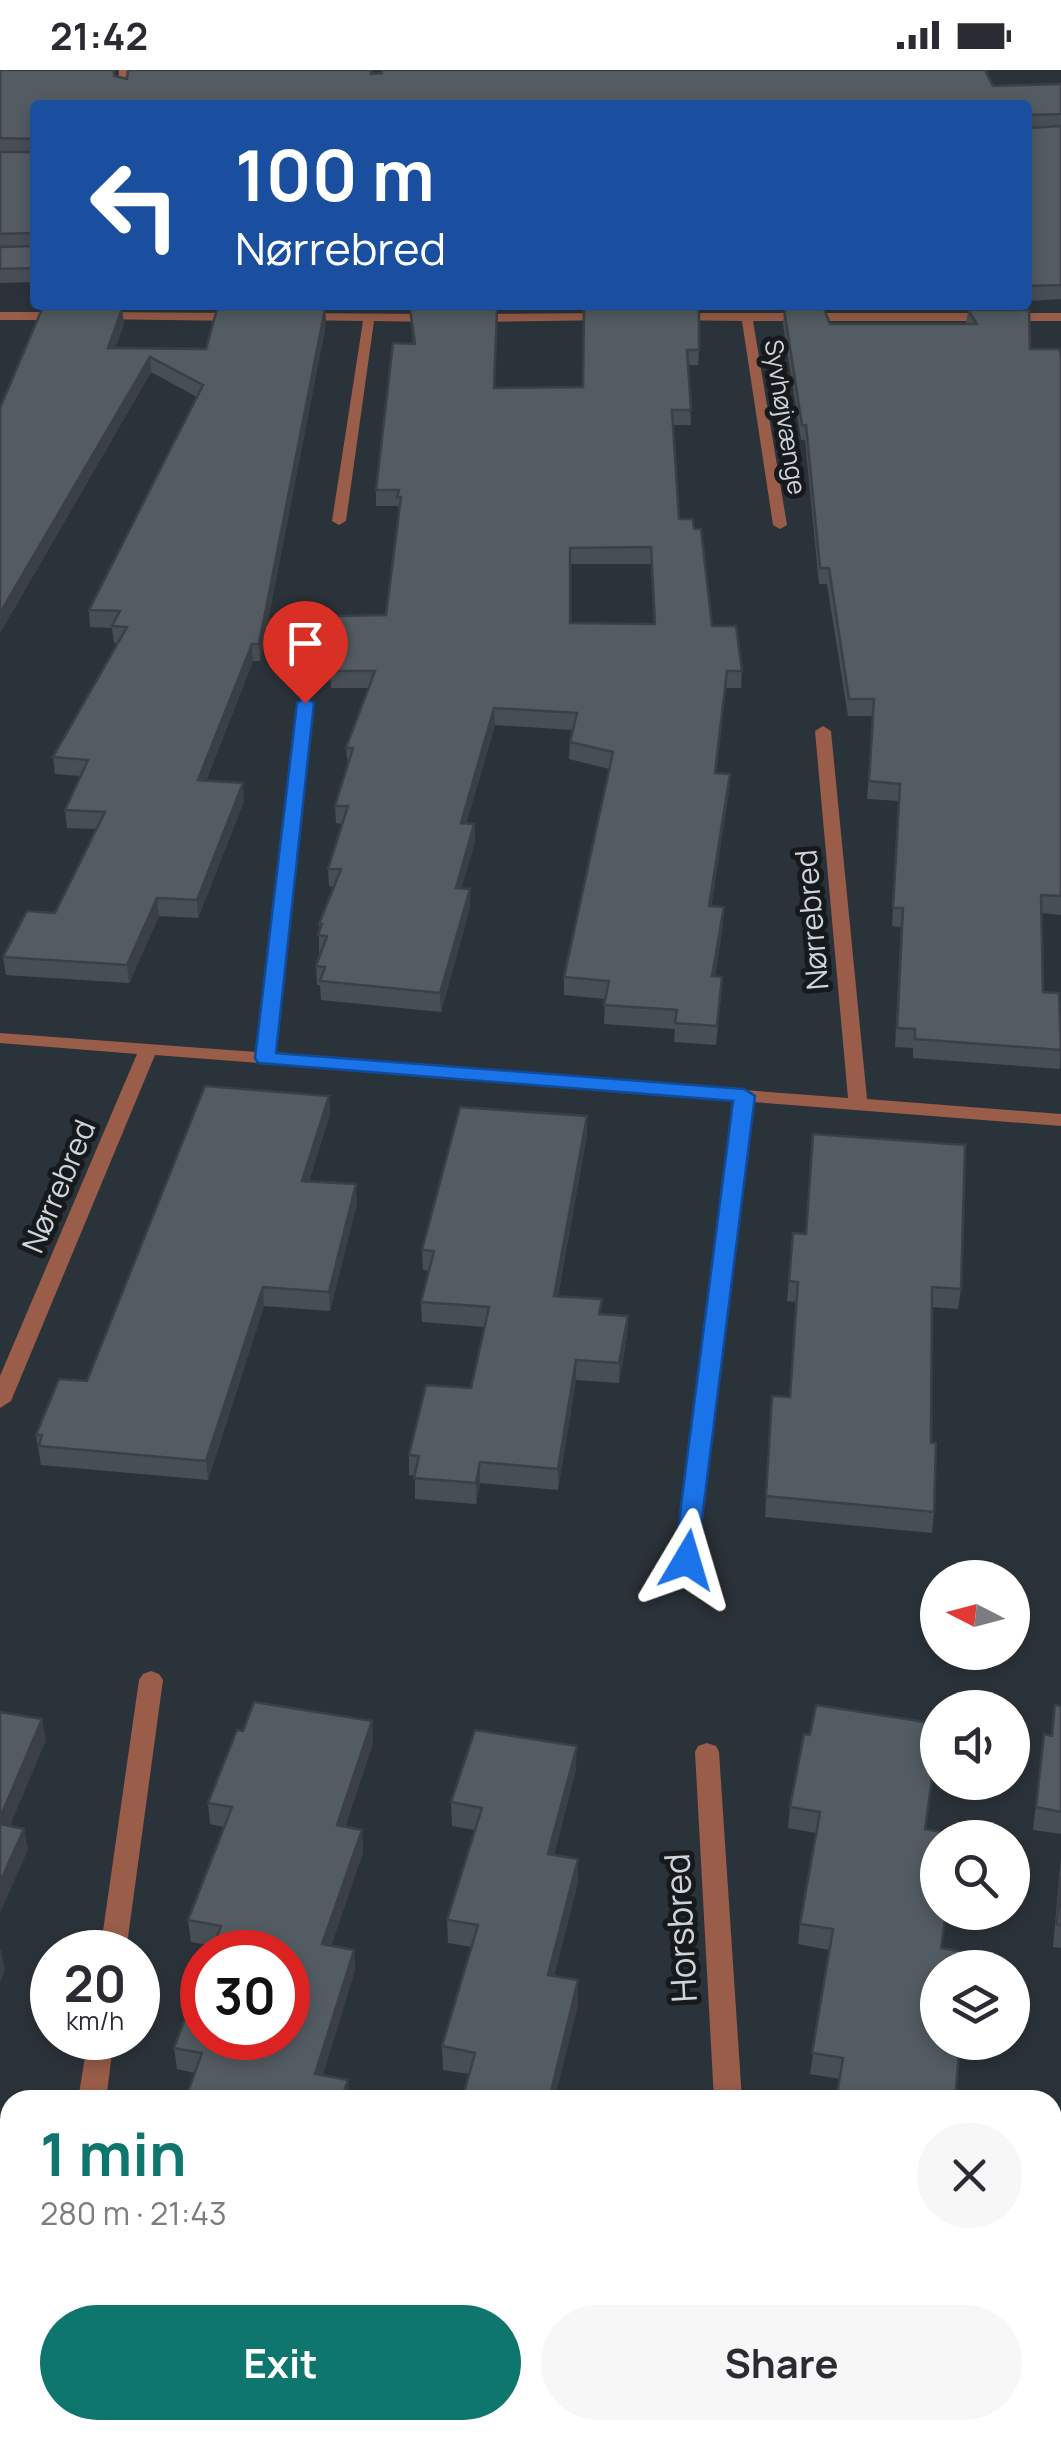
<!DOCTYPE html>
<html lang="en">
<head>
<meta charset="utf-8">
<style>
	:root { --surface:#fff; --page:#f7f7f7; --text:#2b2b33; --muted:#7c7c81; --accent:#0f766e }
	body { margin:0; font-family:Manrope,sans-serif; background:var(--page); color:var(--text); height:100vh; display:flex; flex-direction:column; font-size:38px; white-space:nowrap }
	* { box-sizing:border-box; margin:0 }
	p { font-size:32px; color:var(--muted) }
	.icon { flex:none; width:55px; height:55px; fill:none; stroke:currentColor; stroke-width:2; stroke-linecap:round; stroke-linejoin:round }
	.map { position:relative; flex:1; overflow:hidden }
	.panel { position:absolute; left:0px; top:2020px; width:1062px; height:350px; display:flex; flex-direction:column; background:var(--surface); border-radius:30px 30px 0 0; box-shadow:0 5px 15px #0003 }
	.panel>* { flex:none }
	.top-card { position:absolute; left:30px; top:30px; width:1002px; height:210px; border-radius:10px; box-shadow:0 5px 15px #0003; background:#1a4fa0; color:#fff; overflow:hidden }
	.needle { width:65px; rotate:276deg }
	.fabs { position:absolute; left:920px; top:1490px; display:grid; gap:20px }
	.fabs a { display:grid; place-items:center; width:110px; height:110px; border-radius:50%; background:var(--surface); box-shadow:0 5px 15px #0003; font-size:50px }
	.speed { position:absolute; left:30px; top:1860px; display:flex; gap:20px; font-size:50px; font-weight:700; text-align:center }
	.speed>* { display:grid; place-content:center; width:130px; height:130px; border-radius:50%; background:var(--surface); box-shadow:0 5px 15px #0003; line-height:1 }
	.speed small { font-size:25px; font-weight:400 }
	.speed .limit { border:15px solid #d22; background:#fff; color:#111 }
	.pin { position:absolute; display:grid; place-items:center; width:85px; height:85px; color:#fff; margin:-102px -42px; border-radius:50% 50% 50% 0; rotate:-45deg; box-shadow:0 0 10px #0007 }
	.pin .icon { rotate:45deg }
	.me { position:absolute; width:110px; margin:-55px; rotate:7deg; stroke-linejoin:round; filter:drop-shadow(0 0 8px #0008) }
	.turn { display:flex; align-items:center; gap:35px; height:210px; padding:0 40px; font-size:45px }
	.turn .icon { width:130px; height:130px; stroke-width:2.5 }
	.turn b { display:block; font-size:70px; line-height:85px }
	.round { display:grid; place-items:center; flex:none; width:105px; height:105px; border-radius:52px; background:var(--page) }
	.overview { display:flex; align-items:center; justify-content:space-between; height:170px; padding:0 40px }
	h1 { font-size:60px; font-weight:700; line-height:75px; color:var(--accent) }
	.cta { display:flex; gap:20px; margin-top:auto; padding:20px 40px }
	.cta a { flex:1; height:115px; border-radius:60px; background:var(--accent); color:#fff; font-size:40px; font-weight:700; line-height:115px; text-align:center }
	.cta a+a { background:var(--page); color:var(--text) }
	.status { display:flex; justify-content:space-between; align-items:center; height:70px; padding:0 50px; background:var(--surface); direction:ltr }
	.status svg { height:28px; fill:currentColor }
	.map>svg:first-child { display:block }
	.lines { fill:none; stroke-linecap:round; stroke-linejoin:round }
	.minor { fill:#995d49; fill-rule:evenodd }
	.wall { fill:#474f55; fill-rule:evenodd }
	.shaded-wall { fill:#3a4045 }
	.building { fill:#535c63; stroke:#3a4045; stroke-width:2.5; fill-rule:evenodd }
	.route { fill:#1a73e8; stroke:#114b97; stroke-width:2.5 }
	.labels { text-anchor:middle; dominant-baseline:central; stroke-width:10; stroke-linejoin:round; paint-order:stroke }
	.far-street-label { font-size:25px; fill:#cfd4d8; stroke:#171a1d }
	.street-label { font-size:30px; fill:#cfd4d8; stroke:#171a1d }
	.near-street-label { font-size:35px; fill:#cfd4d8; stroke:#171a1d }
</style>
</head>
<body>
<div class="status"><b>21:42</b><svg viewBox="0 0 49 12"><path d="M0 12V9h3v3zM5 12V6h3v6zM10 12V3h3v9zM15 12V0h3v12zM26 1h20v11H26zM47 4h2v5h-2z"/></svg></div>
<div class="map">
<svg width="1061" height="2370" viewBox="0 0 1061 2370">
	<rect width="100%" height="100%" fill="#2b333a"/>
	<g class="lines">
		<g class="minor">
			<path d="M 119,0 L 129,0 L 126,18 L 118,16 Z"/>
			<path d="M 0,242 L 64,242 L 70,246 L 64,250 L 0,250 Z"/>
			<path d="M 98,242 L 239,243 L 245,247 L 239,251 L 94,249 L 92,246 Z"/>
			<path d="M 298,243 L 434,244 L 440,248 L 434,252 L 374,251 L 346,451 L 339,455 L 332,451 L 363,251 L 294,250 L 292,247 Z"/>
			<path d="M 609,243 L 613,244 L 613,250 L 473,252 L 467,248 L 473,244 Z"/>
			<path d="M 673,243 L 1061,243 L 1061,251 L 753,251 L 787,455 L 780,459 L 773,455 L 742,251 L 669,250 L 667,247 Z"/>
			<path d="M 305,628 L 313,633 L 275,984 L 848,1028 L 815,661 L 823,656 L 831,661 L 867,1029 L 1061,1044 L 1061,1056 L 753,1032 L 698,1490 L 695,1496 L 679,1496 L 676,1490 L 734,1030 L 155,985 L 11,1331 L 0,1338 L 0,1306 L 137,984 L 0,973 L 0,963 L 257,982 L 297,633 Z"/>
			<path d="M 151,1601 L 159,1604 L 163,1610 L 126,1882 L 100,1882 L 139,1610 L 143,1604 Z"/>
			<path d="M 707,1673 L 716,1676 L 719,1682 L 742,2030 L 714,2030 L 695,1682 L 698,1676 Z"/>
			<path d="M 88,1968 L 114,1968 L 106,2030 L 78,2030 Z"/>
			<path d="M 31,2360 L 61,2360 L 60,2370 L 30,2370 Z"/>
			<path d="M 733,2360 L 763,2360 L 764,2370 L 734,2370 Z"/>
		</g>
	</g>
	<g class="wall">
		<path d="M 0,0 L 116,6 L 127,9 L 371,4 L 993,16 L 1061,14 L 1061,229 L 1028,231 L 1028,239 L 956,239 L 953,235 L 1028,235 L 1028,35 L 35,35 L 35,212 L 0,213 Z"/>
		<path d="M 49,235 L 130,235 L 129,238 L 49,238 Z"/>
		<path d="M 222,235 L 329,235 L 329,239 L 222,238 Z"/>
		<rect x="408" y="235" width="90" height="4"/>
		<rect x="584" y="235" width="114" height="4"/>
		<path d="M 780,235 L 817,235 L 817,239 L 781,239 Z"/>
		<path d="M 122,239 L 124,254 L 115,278 L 206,279 L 325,239 L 326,254 L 260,591 L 253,591 L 206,711 L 244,731 L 198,848 L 159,846 L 129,913 L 6,905 L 3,887 L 55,843 L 96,759 L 67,758 L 65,740 L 80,706 L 55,704 L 53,687 L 118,573 L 114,573 L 112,558 L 90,557 L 89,540 L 197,327 L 151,302 L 0,563 L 0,338 Z"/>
		<path d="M 410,239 L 495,318 L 583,317 L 584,239 L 699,280 L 698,295 L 688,295 L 691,355 L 673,355 L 679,449 L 712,556 L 742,601 L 741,618 L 726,618 L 716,703 L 730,704 L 729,721 L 711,836 L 723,855 L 715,906 L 721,925 L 716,975 L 674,972 L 675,959 L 604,954 L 605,929 L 564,925 L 564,907 L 609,699 L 569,689 L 570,672 L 573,660 L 495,655 L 466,754 L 474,754 L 475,772 L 461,818 L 470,819 L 470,837 L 441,942 L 321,930 L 320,915 L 317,915 L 316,896 L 321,884 L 319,884 L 319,854 L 334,817 L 329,816 L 328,799 L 342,754 L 336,753 L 335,736 L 348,695 L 346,678 L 369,618 L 331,618 L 330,601 L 386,545 L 399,443 L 398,436 L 376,436 L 376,420 L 413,274 ZM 570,494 L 651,494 L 654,554 L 570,553 Z"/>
		<path d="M 784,239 L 830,254 L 966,254 L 968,240 L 1030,279 L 1061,284 L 1061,845 L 1042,843 L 1043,922 L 1061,957 L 1060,999 L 913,988 L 913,978 L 895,977 L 901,857 L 892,856 L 899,731 L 867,729 L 873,646 L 848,646 L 827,514 L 819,514 L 805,370 L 801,370 L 783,254 Z"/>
		<path d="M 329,1026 L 330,1044 L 309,1111 L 357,1133 L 330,1241 L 264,1236 L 208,1410 L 41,1395 L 36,1365 L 87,1311 Z"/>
		<path d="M 587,1065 L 558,1226 L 601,1244 L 628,1246 L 627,1266 L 619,1313 L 576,1310 L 558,1420 L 480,1413 L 476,1434 L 415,1429 L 415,1406 L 409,1405 L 409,1385 L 471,1318 L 485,1257 L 422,1252 L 421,1232 L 429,1201 L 423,1200 L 422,1180 Z"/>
		<path d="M 793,1163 L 961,1219 L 958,1239 L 932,1237 L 931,1373 L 934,1442 L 932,1463 L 765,1447 L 772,1326 L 790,1327 L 797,1232 L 787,1231 Z"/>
		<path d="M 1055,1635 L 1061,1636 L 1061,1764 L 1033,1760 L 1044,1664 L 1051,1665 Z"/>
		<path d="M 372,1651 L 373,1673 L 345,1757 L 362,1760 L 363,1782 L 331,1876 L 354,1880 L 355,1901 L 195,2003 L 177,1999 L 174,1978 L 214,1876 L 191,1872 L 188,1850 L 224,1757 L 210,1754 L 208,1733 L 243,1661 Z"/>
		<path d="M 938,1654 L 840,2009 L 810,2004 L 829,1880 L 798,1874 L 800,1854 L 816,1763 L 788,1758 L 790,1737 L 810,1665 Z"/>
		<path d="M 576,1699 L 554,1785 L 578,1812 L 554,1906 L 578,1934 L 554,2030 L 462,2030 L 469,2004 L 443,2000 L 442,1976 L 472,1877 L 448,1873 L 447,1850 L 475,1760 L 452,1756 L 451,1732 Z"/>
		<path d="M 1061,1787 L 1061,1878 L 1053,1877 Z"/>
	</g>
	<g class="shaded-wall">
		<path d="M 122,239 L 124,254 L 110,293 L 108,278 Z"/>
		<path d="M 325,239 L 326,254 L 260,591 L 259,574 Z"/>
		<path d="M 150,287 L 151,302 L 0,563 L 0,543 Z"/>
		<path d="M 252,574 L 253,591 L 199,728 L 198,710 Z"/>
		<path d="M 727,601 L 726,618 L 714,720 L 715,703 Z"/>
		<path d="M 494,638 L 495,655 L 461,771 L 461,753 Z"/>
		<path d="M 730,704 L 729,721 L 709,854 L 709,836 Z"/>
		<path d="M 243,713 L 244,731 L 198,848 L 197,830 Z"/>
		<path d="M 474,754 L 475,772 L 456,836 L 456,818 Z"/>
		<path d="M 470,819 L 470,837 L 441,942 L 440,923 Z"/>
		<path d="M 157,828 L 159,846 L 129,913 L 127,895 Z"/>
		<path d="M 724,837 L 723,855 L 712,925 L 712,906 Z"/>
		<path d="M 329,1026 L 330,1044 L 303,1129 L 302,1111 Z"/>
		<path d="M 587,1046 L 587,1065 L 554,1246 L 554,1226 Z"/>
		<path d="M 356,1114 L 357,1133 L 330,1241 L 329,1222 Z"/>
		<path d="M 263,1217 L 264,1236 L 208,1410 L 206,1391 Z"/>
		<path d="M 628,1246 L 627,1266 L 619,1313 L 619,1293 Z"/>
		<path d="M 576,1290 L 576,1310 L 558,1420 L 558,1399 Z"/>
		<path d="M 480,1392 L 480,1413 L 476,1434 L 476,1413 Z"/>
		<path d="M 42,1649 L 46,1670 L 2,1775 L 0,1748 Z"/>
		<path d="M 372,1651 L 373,1673 L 338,1777 L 337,1755 Z"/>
		<path d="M 577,1676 L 576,1699 L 548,1807 L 548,1784 Z"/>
		<path d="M 24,1759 L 28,1780 L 0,1843 L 0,1812 Z"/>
		<path d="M 362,1760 L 363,1782 L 324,1896 L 322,1874 Z"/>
		<path d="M 578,1789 L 578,1812 L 548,1928 L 548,1905 Z"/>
		<path d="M 1,1879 L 5,1901 L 0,1912 L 0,1881 Z"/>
		<path d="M 354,1880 L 355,1901 L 317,2025 L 315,2004 Z"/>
		<path d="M 578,1910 L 578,1934 L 554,2030 L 549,2030 Z"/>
		<path d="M 348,2010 L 349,2030 L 341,2030 Z"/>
	</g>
	<g class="building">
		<path d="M 0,0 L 114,0 L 114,6 L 127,9 L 128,0 L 371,0 L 371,4 L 382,3 L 382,0 L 985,0 L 993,16 L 1061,14 L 1061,44 L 1029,45 L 1028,46 L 1028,35 L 35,35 L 35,69 L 0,68 Z"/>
		<path d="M 1028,53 L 1029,58 L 1061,56 L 1061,215 L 1029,216 L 1029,225 L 1028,225 Z"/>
		<path d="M 35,76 L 35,166 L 33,163 L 0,164 L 0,82 L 34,82 Z"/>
		<path d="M 35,175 L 35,198 L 0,199 L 0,177 L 34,176 Z"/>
		<path d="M 42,239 L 122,239 L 108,278 L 206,279 L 217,239 L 325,239 L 259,574 L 252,574 L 198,710 L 243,713 L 197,830 L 157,828 L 127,895 L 3,887 L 27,841 L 55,843 L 105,742 L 65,740 L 88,690 L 53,687 L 127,557 L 112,556 L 120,541 L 89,540 L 203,315 L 150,287 L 0,543 L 0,338 Z"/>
		<path d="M 410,239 L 497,239 L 494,318 L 583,317 L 584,239 L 699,239 L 699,280 L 687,280 L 691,340 L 672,340 L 679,449 L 693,449 L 694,459 L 701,459 L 712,556 L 736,556 L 742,601 L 727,601 L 715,703 L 730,704 L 709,836 L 724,837 L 712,906 L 722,907 L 717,956 L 675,953 L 677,940 L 604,935 L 609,911 L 564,907 L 613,682 L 570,672 L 577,643 L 494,638 L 461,753 L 474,754 L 456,818 L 470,819 L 440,923 L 320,911 L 325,897 L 316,896 L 327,866 L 318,865 L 322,854 L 319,854 L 341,799 L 328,799 L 348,736 L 335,736 L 353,678 L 346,678 L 375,601 L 330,601 L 336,546 L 386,545 L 401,427 L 397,427 L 399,420 L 376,420 L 393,273 L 415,274 ZM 651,477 L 655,554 L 570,553 L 570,478 Z"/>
		<path d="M 784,239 L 824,239 L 830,254 L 977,254 L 968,240 L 1029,240 L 1030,279 L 1059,279 L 1061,284 L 1061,826 L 1041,825 L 1043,922 L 1059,923 L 1061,980 L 915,969 L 915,959 L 897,958 L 903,838 L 893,838 L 900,714 L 869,711 L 874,629 L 849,629 L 829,498 L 820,498 L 806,355 L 802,355 Z"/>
		<path d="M 205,1016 L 329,1026 L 302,1111 L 356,1114 L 329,1222 L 263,1217 L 206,1391 L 39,1376 L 42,1365 L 36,1365 L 59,1309 L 87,1311 Z"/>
		<path d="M 460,1037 L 587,1046 L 554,1226 L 602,1229 L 599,1244 L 628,1246 L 619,1293 L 576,1290 L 558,1399 L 480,1392 L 476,1413 L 414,1408 L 419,1386 L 409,1385 L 426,1315 L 471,1318 L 489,1237 L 421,1232 L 434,1181 L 422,1180 Z"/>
		<path d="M 813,1064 L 965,1075 L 961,1219 L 932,1217 L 931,1373 L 936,1373 L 934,1442 L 766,1426 L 772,1326 L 790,1327 L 798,1212 L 789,1211 L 793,1163 L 806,1164 Z"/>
		<path d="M 254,1632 L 372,1651 L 337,1755 L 362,1760 L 322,1874 L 354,1880 L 315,2004 L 348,2010 L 341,2030 L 185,2030 L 202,1983 L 174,1978 L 202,1904 L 202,1968 L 288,1968 L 288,1882 L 211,1882 L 221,1856 L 188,1850 L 232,1737 L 208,1733 L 237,1660 L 243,1661 Z"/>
		<path d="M 816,1635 L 938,1654 L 938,1666 L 925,1759 L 957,1765 L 957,1768 L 938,1768 L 938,1842 L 946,1842 L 941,1878 L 969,1883 L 968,1898 L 938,1898 L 938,1972 L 960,1972 L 955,2030 L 836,2030 L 843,1988 L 812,1983 L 833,1859 L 800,1854 L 820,1742 L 790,1737 L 804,1664 L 810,1665 Z"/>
		<path d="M 1055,1635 L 1061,1636 L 1061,1742 L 1036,1737 L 1044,1664 L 1052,1666 Z"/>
		<path d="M 0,1642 L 42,1649 L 0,1748 Z"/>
		<path d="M 475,1660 L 577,1676 L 548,1784 L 578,1789 L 548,1905 L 578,1910 L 549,2030 L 462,2030 L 475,1983 L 442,1976 L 478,1855 L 447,1850 L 482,1738 L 451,1732 Z"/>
		<path d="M 0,1754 L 24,1759 L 0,1812 Z"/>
		<path d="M 1061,1806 L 1061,1855 L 1057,1854 Z"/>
	</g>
	<path class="route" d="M 305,628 L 314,633 L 276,983 L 744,1019 L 755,1026 L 696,1497 L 678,1497 L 674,1490 L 733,1031 L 258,993 L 255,988 L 297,633 Z"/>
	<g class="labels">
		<g class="far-street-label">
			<text transform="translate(786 347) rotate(81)">Syvhøjvænge</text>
		</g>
		<g class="street-label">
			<text transform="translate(811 850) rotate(-95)">Nørrebred</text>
			<text transform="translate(58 1116) rotate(-67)">Nørrebred</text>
		</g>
		<g class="near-street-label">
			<text transform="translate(680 1858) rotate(-93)">Horsbred</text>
		</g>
	</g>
</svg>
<div class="fabs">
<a><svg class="needle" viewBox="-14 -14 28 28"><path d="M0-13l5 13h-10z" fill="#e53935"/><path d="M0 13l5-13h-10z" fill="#7c7c81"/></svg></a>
<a><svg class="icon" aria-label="sound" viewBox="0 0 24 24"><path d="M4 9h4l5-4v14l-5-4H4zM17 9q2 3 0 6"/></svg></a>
<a><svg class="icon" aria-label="search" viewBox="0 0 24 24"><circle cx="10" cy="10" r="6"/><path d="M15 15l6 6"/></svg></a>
<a><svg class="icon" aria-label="layers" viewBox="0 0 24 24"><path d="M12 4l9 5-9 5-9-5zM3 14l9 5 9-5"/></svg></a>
</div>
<div class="speed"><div>20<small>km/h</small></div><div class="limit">30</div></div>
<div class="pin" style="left:305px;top:633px;background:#d93025"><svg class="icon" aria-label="arrive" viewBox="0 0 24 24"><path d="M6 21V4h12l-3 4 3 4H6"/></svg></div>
<svg class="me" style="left:687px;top:1490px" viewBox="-20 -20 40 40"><path d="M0-17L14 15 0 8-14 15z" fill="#1a73e8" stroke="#fff" stroke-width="4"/></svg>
<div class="top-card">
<div class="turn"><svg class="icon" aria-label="left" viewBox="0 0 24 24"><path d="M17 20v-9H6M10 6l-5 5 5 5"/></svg><div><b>100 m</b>Nørrebred</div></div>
</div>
<section class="panel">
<div class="overview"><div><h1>1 min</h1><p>280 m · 21:43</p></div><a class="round"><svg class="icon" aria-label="close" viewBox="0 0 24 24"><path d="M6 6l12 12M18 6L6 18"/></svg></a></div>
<div class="cta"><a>Exit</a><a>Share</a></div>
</section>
</div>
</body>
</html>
